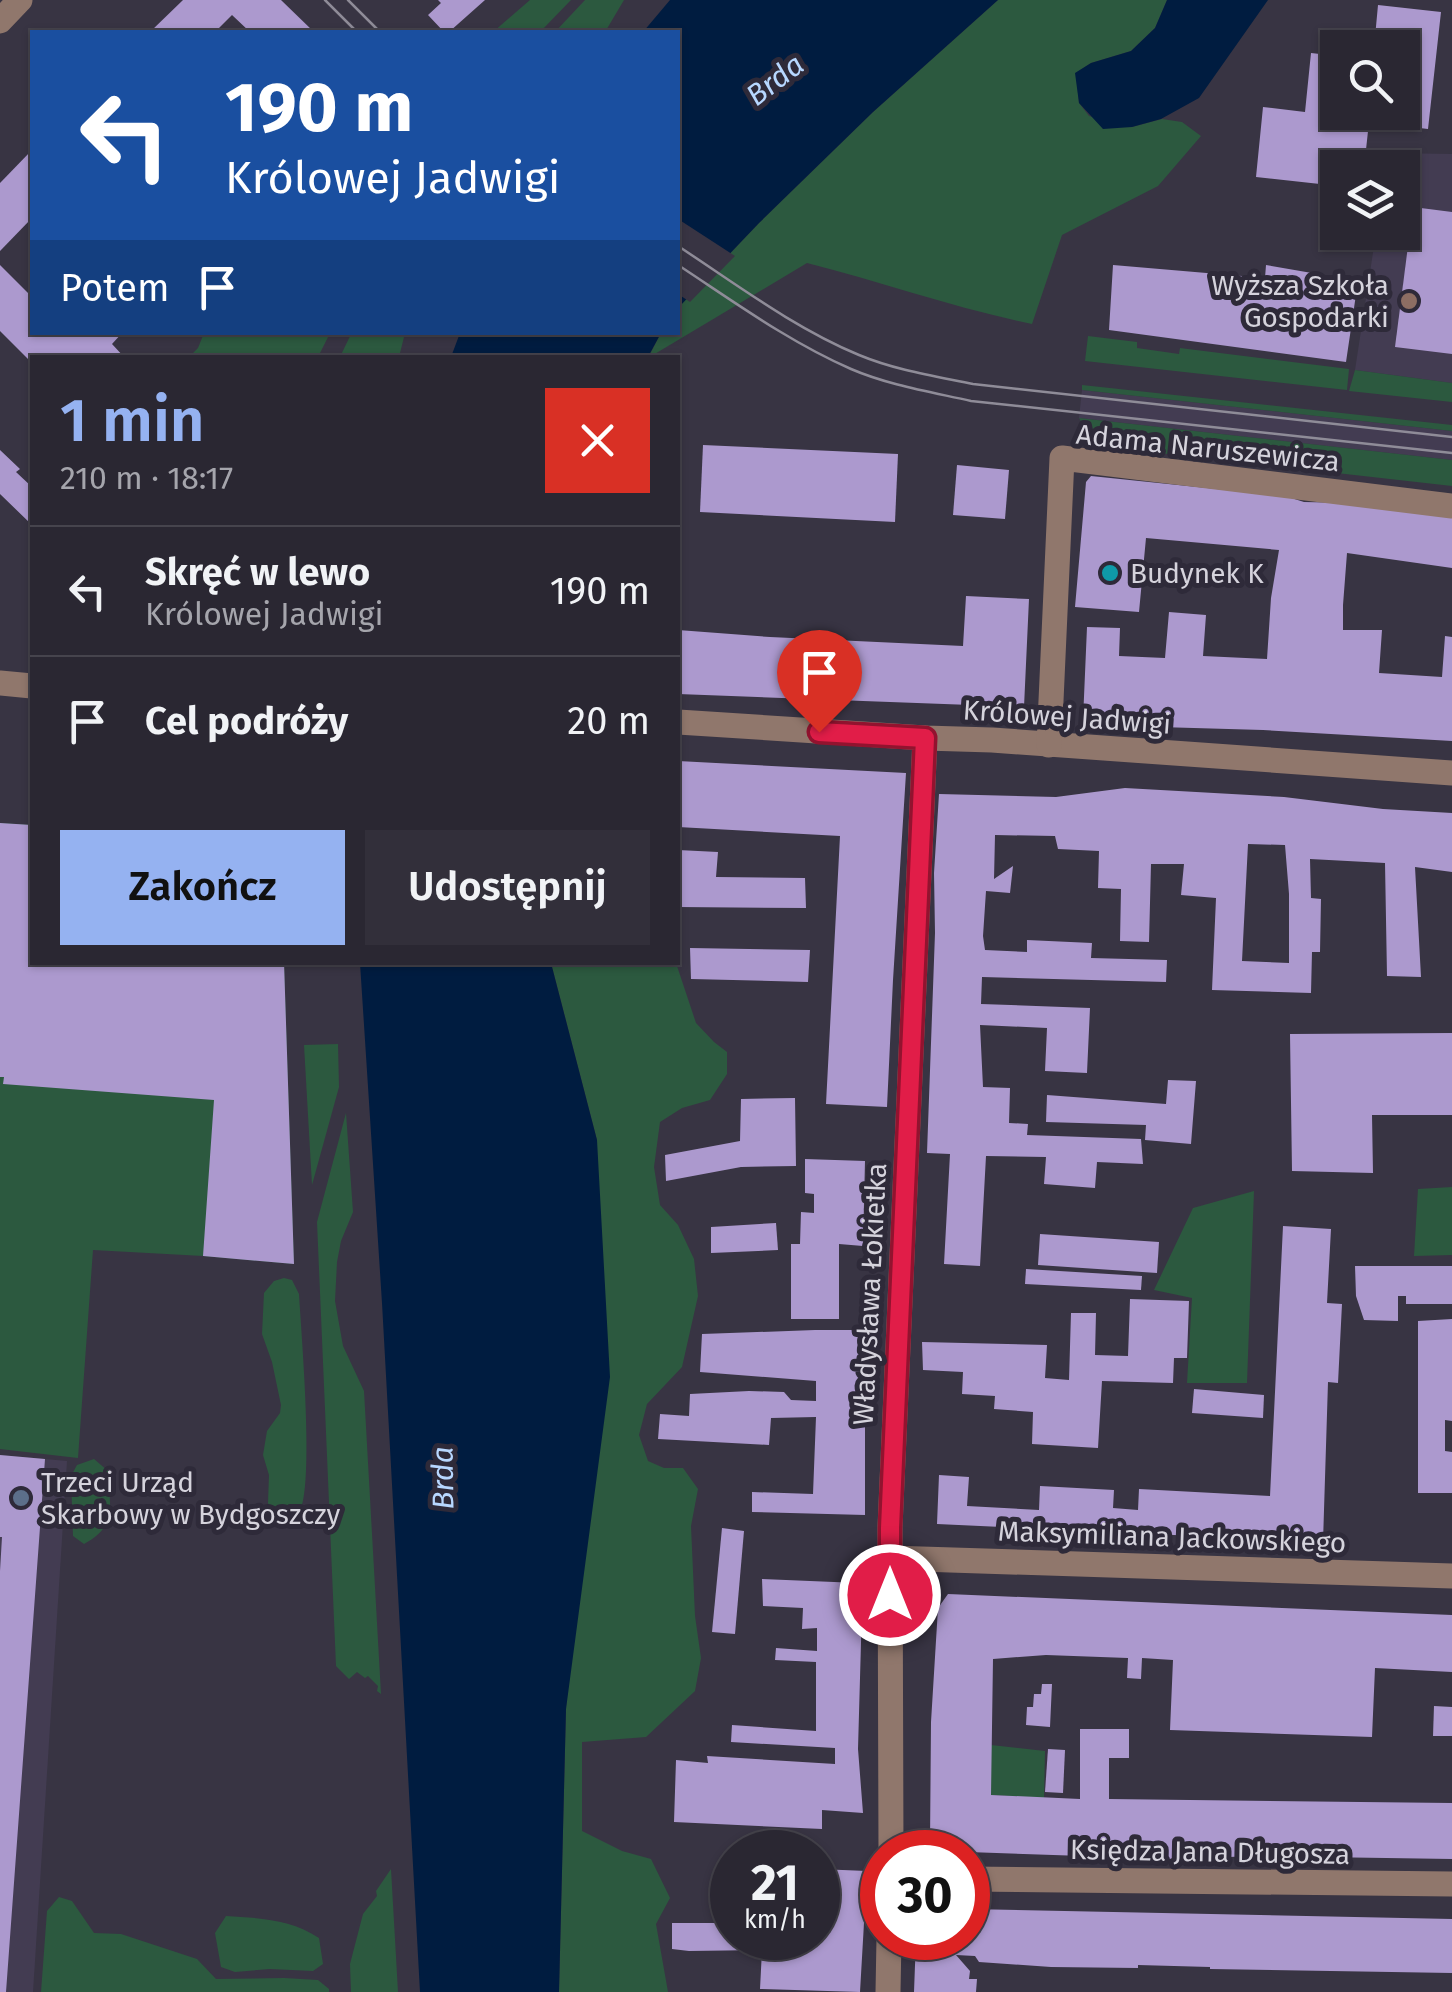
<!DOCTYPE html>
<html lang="pl">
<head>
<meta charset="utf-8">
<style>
	:root { --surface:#2a2732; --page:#322f3a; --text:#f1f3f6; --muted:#a5a5ac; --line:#46444d; --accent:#95b2f1 }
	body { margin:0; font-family:"Fira Sans",sans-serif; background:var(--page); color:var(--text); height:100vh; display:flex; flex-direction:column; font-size:38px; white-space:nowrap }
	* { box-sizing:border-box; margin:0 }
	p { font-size:32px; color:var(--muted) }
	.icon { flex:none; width:55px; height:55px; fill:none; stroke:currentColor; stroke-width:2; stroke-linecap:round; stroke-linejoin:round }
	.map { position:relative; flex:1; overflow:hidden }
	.side { position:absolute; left:30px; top:355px; width:650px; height:610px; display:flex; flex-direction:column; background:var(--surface); border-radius:0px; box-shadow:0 2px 8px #0004,0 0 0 2px var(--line) }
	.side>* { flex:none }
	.top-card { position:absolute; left:30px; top:30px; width:650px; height:305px; border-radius:0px; box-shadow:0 2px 8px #0004,0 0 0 2px var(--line); background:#1a4fa0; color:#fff; overflow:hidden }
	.fabs { position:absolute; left:1320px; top:30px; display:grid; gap:20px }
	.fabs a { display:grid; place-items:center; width:100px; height:100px; border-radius:0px; background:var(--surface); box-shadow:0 2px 8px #0004,0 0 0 2px var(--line); font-size:50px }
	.speed { position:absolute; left:710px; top:1830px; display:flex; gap:20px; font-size:50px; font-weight:700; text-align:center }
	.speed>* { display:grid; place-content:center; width:130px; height:130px; border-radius:50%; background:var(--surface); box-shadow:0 2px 8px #0004,0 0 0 2px var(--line); line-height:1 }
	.speed small { font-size:25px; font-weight:400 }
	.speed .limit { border:15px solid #d22; background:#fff; color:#111 }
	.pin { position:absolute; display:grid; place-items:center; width:85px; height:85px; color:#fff; margin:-102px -42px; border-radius:50% 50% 50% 0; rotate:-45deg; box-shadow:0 0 10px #0007 }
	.pin .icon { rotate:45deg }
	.me { position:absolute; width:110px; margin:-55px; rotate:0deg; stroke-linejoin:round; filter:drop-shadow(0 0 8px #0008) }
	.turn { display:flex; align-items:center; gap:35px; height:210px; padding:0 30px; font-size:45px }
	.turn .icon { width:130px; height:130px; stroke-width:2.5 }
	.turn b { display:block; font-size:70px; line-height:85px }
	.then { display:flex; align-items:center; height:95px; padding:0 30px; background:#0003; gap:20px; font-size:38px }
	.round { display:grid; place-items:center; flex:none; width:105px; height:105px; border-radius:0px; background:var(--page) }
	.overview { display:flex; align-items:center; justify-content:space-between; height:170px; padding:0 30px }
	h1 { font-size:60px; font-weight:600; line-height:75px; color:var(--accent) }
	.primary-button { display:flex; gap:20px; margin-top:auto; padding:20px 30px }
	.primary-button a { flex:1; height:115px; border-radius:0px; background:var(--accent); color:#111; font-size:40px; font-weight:600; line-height:115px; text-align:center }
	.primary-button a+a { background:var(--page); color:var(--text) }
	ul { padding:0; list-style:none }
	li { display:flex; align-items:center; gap:30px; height:130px; padding:0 30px; border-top:2px solid var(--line) }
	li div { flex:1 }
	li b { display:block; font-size:38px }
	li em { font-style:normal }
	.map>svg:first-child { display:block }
	.built { fill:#433c52 }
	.green { fill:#2c593f }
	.water { fill:#001c40 }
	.pier { fill:#383443 }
	.building { fill:#ac99ce; fill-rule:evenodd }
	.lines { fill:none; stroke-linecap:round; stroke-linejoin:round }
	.minor { stroke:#90776c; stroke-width:25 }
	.tram { stroke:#8f8c98; stroke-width:2.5 }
	.route-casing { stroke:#92132f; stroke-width:25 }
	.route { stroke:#e11d48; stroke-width:18 }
	.education-dot { fill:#8d6e63; stroke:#2e2a39; stroke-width:4 }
	.culture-dot { fill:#0f9aa8; stroke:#2e2a39; stroke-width:4 }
	.service-dot { fill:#5c6f8a; stroke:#2e2a39; stroke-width:4 }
	.labels { text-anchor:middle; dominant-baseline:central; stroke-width:10; stroke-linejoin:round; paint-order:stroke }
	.poi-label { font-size:28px; fill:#d5d3dc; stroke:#2e2a39; text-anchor:start }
	.street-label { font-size:28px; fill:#d5d3dc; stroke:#2e2a39 }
	.water-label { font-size:30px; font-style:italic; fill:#b7d7ff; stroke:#2e2a39 }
</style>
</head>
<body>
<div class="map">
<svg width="1452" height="1992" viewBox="0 0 1452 1992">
	<rect width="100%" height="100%" fill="#383443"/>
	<g class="built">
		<path d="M 1389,153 L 1452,154 L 1452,383 L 1355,370 L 1376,233 L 1402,232 L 1402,168 L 1387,167 Z"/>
		<path d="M 1082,390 L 1452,431 L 1452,460 L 1079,418 Z"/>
		<path d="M 0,1455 L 67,1461 L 33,1992 L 0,1992 Z"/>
	</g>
	<g class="green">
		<path d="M 530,0 L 571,0 L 540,32 L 493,32 Z"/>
		<path d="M 585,0 L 624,0 L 605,32 L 555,32 Z"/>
		<path d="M 998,0 L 1167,0 L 1155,28 L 1131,51 L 1091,63 L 1076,73 L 1079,103 L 1089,116 L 1132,127 L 1162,119 L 1182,122 L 1201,136 L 1158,186 L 1062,235 L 1032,324 C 955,308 882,282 807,263 L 648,358 L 661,333 L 678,332 L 678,308 L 759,223 L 873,112 Z"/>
		<path d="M 352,332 L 405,333 L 399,357 L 340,357 Z"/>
		<path d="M 204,333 L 204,332 L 330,333 L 318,357 L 189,357 L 198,348 Z"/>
		<path d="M 1088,336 L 1137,342 L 1137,348 L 1179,354 L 1180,348 L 1349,369 L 1347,390 L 1085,361 Z"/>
		<path d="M 1355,370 L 1452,383 L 1452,402 L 1349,391 Z"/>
		<path d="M 1082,385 L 1452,425 L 1452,431 L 1082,390 Z"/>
		<path d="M 1079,418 L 1452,460 L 1452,486 L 1107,447 L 1091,438 Z"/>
		<path d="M 0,823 L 32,825 L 32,962 L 284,963 L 294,1264 L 203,1256 L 93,1250 L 78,1458 L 0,1449 Z"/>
		<path d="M 551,963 L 676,963 L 696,1023 L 714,1042 L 727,1052 L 727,1074 L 710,1100 L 682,1108 L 660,1122 L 654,1167 L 660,1205 L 678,1225 L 694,1259 L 698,1296 L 682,1367 L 647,1404 L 639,1435 L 648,1461 L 664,1468 L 683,1468 L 698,1489 L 691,1526 L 695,1616 L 701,1658 L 695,1691 L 646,1737 L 582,1742 L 582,1831 L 622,1851 L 651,1859 L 670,1898 L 656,1924 L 668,1992 L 559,1992 L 566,1709 L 597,1140 Z"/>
		<path d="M 338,1044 L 339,1087 L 312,1185 L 304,1045 Z"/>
		<path d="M 346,1113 L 353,1212 L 341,1241 L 337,1262 L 335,1301 L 343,1346 L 364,1391 L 381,1694 L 377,1691 L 378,1686 L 368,1676 L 365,1678 L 357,1672 L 349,1679 L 336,1666 L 317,1222 Z"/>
		<path d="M 1452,1187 L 1452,1255 L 1414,1256 L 1418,1189 Z"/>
		<path d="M 1254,1191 L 1247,1383 L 1187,1383 L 1192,1298 L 1154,1290 L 1193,1208 Z"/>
		<path d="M 284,1278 L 292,1280 L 299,1294 C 301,1331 315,1488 299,1513 C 297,1517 291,1520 287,1523 L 276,1519 L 268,1503 L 269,1475 L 263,1455 L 267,1431 L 280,1413 L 281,1405 L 272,1362 L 262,1334 L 264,1293 L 274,1281 Z"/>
		<path d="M 94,1459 L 108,1471 C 109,1505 119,1525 84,1544 L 73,1536 L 71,1476 L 77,1465 Z"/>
		<path d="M 991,1745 L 1045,1751 L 1044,1798 L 991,1795 Z"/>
		<path d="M 391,1869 L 398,1992 L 351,1992 L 350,1964 L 363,1914 L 377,1896 L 376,1891 Z"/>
		<path d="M 59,1897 L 72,1901 L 94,1933 L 121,1934 L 197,1959 L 216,1979 L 284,1978 L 318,1980 L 329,1989 L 329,1992 L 41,1992 L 47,1911 Z"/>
		<path d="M 226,1916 C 259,1918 291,1919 319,1938 L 323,1964 L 313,1971 L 270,1969 L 235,1972 L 221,1967 L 215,1933 Z"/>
	</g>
	<g class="water">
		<path d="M 670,0 L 998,0 L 873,112 L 759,223 L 678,308 L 678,32 L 643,32 Z"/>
		<path d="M 1167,0 L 1268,0 L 1199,98 L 1161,119 L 1132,127 L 1103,129 L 1079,103 L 1075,73 L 1091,63 L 1131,51 L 1155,28 Z"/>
		<path d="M 460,333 L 460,332 L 661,333 L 648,357 L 451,357 Z"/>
		<path d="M 360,963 L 551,963 L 597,1140 L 610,1377 L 566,1709 L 559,1992 L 420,1992 L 382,1303 Z"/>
	</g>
	<path class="pier" d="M 678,219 L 735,256 L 690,302 L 678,294 Z"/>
	<g class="building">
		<path d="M 183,0 L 281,0 L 314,32 L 250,32 L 232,15 L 215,32 L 150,32 Z"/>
		<path d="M 438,0 L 485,0 L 449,32 L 444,32 L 428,15 L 441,3 Z"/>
		<path d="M 1378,5 L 1441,12 L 1428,129 L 1369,122 L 1364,168 L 1338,168 L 1338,186 L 1256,177 L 1263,107 L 1305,112 L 1311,53 L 1338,56 L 1338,112 L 1402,112 L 1402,48 L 1374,48 Z"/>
		<path d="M 32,150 L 32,218 L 0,251 L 0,183 Z"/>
		<path d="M 1413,207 L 1452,212 L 1452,354 L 1395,347 Z"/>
		<path d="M 0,265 L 32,297 L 32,332 L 123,332 L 112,344 L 125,358 L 32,358 L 32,363 L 0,331 Z"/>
		<path d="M 1113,265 L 1265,278 L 1266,265 L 1358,281 L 1346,362 L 1109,330 Z"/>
		<path d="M 703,445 L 898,454 L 895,522 L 700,512 Z"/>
		<path d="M 0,450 L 20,469 L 16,472 L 32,487 L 32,525 L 0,494 Z"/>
		<path d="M 957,465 L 1009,470 L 1005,519 L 953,515 Z"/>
		<path d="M 1091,476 L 1285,496 L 1304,502 L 1351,503 L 1452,513 L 1452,568 L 1347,553 L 1343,605 L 1343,630 L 1382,630 L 1379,673 L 1442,677 L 1445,636 L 1452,637 L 1452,741 L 1263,730 L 1159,727 L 1083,720 L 1087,627 L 1120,628 L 1119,656 L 1165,658 L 1169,612 L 1206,615 L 1203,656 L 1267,659 L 1271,598 L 1279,550 L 1146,538 L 1139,612 L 1075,607 L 1086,482 Z"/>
		<path d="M 966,596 L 1029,599 L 1024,707 L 678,694 L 678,630 L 770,637 L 963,646 Z"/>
		<path d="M 678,761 L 906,773 L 893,980 L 887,1107 L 826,1104 L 840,836 L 678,827 Z"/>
		<path d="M 1125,788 L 1284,797 L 1383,809 L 1452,813 L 1452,872 L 1415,867 L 1421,977 L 1387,976 L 1385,863 L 1310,859 L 1311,898 L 1321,899 L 1320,952 L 1312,952 L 1311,993 L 1212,990 L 1216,898 L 1181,895 L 1184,864 L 1151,864 L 1149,942 L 1120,941 L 1121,889 L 1098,888 L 1099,851 L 1058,849 L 1055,836 L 995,835 L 994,879 L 1013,866 L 1010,893 L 986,891 L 983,936 L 985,950 L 1027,952 L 1027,940 L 1092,943 L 1091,958 L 1167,960 L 1166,982 L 982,977 L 981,1004 L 1090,1008 L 1087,1073 L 1045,1071 L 1047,1028 L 980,1025 L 983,1087 L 1010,1088 L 1009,1123 L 1028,1124 L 1027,1135 L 1141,1139 L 1143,1164 L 1097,1162 L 1095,1188 L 1044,1184 L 1046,1157 L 986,1156 L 980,1266 L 944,1264 L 950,1154 L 927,1153 L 935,933 L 934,873 L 939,794 L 1056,797 ZM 1248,844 L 1285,845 L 1289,894 L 1289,963 L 1242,961 Z"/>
		<path d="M 0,823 L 32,825 L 32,962 L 284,962 L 294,1264 L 203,1256 L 214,1100 L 3,1084 L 4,1077 L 0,1077 Z"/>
		<path d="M 678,850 L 718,852 L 716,877 L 805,878 L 806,908 L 678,907 Z"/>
		<path d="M 690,948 L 810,950 L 808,982 L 691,979 Z"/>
		<path d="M 1452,1033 L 1452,1115 L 1372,1115 L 1373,1173 L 1292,1171 L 1290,1034 Z"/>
		<path d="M 1168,1080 L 1196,1081 L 1191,1144 L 1145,1140 L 1146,1125 L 1046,1122 L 1047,1095 L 1166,1104 Z"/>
		<path d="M 795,1098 L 796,1166 L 741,1167 L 666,1181 L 665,1155 L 740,1141 L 741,1099 Z"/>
		<path d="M 805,1159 L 865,1161 L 863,1246 L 839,1244 L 839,1319 L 791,1319 L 791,1244 L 800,1244 L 801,1212 L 814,1213 L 814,1194 L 805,1193 Z"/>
		<path d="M 776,1223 L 778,1250 L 711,1253 L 711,1227 Z"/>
		<path d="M 1283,1226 L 1331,1229 L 1327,1303 L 1342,1304 L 1338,1383 L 1328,1382 L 1323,1542 L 937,1524 L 939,1475 L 969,1477 L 967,1506 L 1039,1510 L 1040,1486 L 1114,1490 L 1113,1508 L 1138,1510 L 1139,1489 L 1270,1496 Z"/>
		<path d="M 1040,1234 L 1159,1242 L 1157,1273 L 1038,1265 Z"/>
		<path d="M 1355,1266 L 1452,1266 L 1452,1304 L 1406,1304 L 1406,1296 L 1398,1296 L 1398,1321 L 1364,1320 L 1356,1296 Z"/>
		<path d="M 1026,1269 L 1142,1276 L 1141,1290 L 1025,1284 Z"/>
		<path d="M 1130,1299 L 1189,1301 L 1187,1358 L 1174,1358 L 1173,1383 L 1102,1381 L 1098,1448 L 1032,1444 L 1033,1412 L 994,1409 L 995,1396 L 962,1394 L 963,1372 L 923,1370 L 922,1342 L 1047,1345 L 1045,1378 L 1069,1380 L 1071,1313 L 1096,1313 L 1095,1355 L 1128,1356 Z"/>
		<path d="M 1452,1319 L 1452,1421 L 1445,1420 L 1445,1451 L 1452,1452 L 1452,1493 L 1418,1493 L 1418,1321 Z"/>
		<path d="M 815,1330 L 865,1330 L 865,1515 L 752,1512 L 752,1492 L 813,1494 L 816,1417 L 771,1418 L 769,1445 L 658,1439 L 660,1414 L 689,1416 L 690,1394 L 749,1391 L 784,1392 L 791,1400 L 816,1401 L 816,1381 L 700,1372 L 702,1334 Z"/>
		<path d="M 1194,1389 L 1264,1395 L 1263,1418 L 1192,1413 Z"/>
		<path d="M 0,1455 L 45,1459 L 6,1992 L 0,1992 L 0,1571 L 2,1537 L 0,1537 Z"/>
		<path d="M 722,1528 L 744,1531 L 735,1634 L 712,1632 Z"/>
		<path d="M 762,1579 L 858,1583 L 856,1607 L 862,1607 L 858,1749 L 863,1813 L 822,1810 L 822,1829 L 674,1822 L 676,1760 L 708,1763 L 707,1756 L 835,1764 L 835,1748 L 731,1742 L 732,1725 L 816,1731 L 816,1662 L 775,1660 L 776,1648 L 817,1651 L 817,1628 L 802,1629 L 803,1608 L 763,1606 Z"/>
		<path d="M 948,1594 L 1452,1615 L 1452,1672 L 1375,1668 L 1372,1737 L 1170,1730 L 1173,1660 L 1142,1658 L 1141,1679 L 1127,1678 L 1128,1658 L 1046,1655 L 993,1659 L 991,1795 L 1080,1799 L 1080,1729 L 1129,1729 L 1129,1758 L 1109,1758 L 1109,1799 L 1452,1803 L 1452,1859 L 1256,1856 L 1172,1859 L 939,1851 L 930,1844 L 931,1722 L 938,1608 Z"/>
		<path d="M 1042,1684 L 1052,1684 L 1050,1727 L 1026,1725 L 1027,1707 L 1033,1707 L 1034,1694 L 1041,1694 Z"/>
		<path d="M 1434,1706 L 1452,1707 L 1452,1736 L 1433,1736 Z"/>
		<path d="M 1048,1749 L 1065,1750 L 1063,1793 L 1045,1792 Z"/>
		<path d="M 818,1869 L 867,1871 L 860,1992 L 760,1989 L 762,1950 L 689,1951 L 672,1949 L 672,1923 L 732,1923 L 732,1938 L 793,1938 L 793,1950 L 806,1952 L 806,1938 L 818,1938 Z"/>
		<path d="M 968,1909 L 1452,1919 L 1452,1973 L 1210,1969 L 1210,1967 L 1138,1965 L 1138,1968 L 1051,1967 L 979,1962 L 975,1956 L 956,1955 L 970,1971 L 969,1979 L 977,1979 L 976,1992 L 914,1992 L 916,1938 L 968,1938 Z"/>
	</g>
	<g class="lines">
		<g class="minor">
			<path d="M 0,21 L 20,0"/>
			<path d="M 0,683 L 32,686"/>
			<path d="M 678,722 L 925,738 L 992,740 L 1452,773"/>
			<path d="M 1049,745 L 1062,458 L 1452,506"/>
			<path d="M 889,1558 L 1452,1576"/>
			<path d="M 891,1852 L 890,1527 L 925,738"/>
			<path d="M 968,1879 L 1452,1884"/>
			<path d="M 888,1992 L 889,1938"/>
		</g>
		<g class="tram">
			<path d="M 325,0 L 357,32"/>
			<path d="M 348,0 L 380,32"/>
			<path d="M 678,246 C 736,284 794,328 859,355 C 895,370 934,376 973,384 L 1452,437"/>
			<path d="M 678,265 C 733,301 789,342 851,369 C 888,385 931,392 971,401 L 1452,453"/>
		</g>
	</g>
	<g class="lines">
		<g class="route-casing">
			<path id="route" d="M 819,732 L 925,738 L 890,1528 L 890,1595"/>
		</g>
		<use href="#route" class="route"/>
	</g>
	<circle class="education-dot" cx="1409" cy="301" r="10"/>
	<circle class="culture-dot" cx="1110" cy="573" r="10"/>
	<circle class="service-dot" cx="21" cy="1498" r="10"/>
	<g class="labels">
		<g class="poi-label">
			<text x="1389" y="285" text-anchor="end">Wyższa Szkoła<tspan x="1389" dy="32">Gospodarki</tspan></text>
			<text x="1130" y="573">Budynek K</text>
			<text x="41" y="1482">Trzeci Urząd<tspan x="41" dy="32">Skarbowy w Bydgoszczy</tspan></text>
		</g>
		<g class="street-label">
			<text transform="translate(1208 448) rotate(6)">Adama Naruszewicza</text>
			<text transform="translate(1067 717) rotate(4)">Królowej Jadwigi</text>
			<text transform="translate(870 1294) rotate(-87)">Władysława Łokietka</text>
			<text transform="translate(1172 1537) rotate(2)">Maksymiliana Jackowskiego</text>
			<text transform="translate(1210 1852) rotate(1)">Księdza Jana Długosza</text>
		</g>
		<g class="water-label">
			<text transform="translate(775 80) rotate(-38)">Brda</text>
			<text transform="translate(443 1478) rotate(-91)">Brda</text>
		</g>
	</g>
</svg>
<div class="fabs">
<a><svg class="icon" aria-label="search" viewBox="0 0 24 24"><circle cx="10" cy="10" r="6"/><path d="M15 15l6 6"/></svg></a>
<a><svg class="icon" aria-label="layers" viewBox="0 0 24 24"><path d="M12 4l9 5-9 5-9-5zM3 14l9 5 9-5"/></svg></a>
</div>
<div class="speed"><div>21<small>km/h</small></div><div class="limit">30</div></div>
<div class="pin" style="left:819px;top:732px;background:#d93025"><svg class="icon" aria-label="arrive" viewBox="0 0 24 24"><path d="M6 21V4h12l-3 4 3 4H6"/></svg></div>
<svg class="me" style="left:890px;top:1595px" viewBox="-20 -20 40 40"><circle r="17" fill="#e11d48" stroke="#fff" stroke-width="3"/><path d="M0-11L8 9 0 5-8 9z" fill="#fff"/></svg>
<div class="top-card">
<div class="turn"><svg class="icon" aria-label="left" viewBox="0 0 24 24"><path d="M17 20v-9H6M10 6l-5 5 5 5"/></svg><div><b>190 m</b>Królowej Jadwigi</div></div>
<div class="then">Potem<svg class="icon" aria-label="arrive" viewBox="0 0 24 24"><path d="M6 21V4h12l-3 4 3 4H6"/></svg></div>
</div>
<section class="side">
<div class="overview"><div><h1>1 min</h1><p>210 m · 18:17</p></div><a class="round" style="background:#d93025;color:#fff"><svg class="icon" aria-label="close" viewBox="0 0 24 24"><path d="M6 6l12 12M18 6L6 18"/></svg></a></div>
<ul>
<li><svg class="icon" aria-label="left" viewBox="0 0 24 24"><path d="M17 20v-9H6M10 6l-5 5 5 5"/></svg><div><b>Skręć w lewo</b><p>Królowej Jadwigi</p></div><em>190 m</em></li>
<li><svg class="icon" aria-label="arrive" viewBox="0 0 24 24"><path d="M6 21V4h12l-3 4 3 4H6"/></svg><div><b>Cel podróży</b></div><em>20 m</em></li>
</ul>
<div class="primary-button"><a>Zakończ</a><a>Udostępnij</a></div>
</section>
</div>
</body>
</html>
